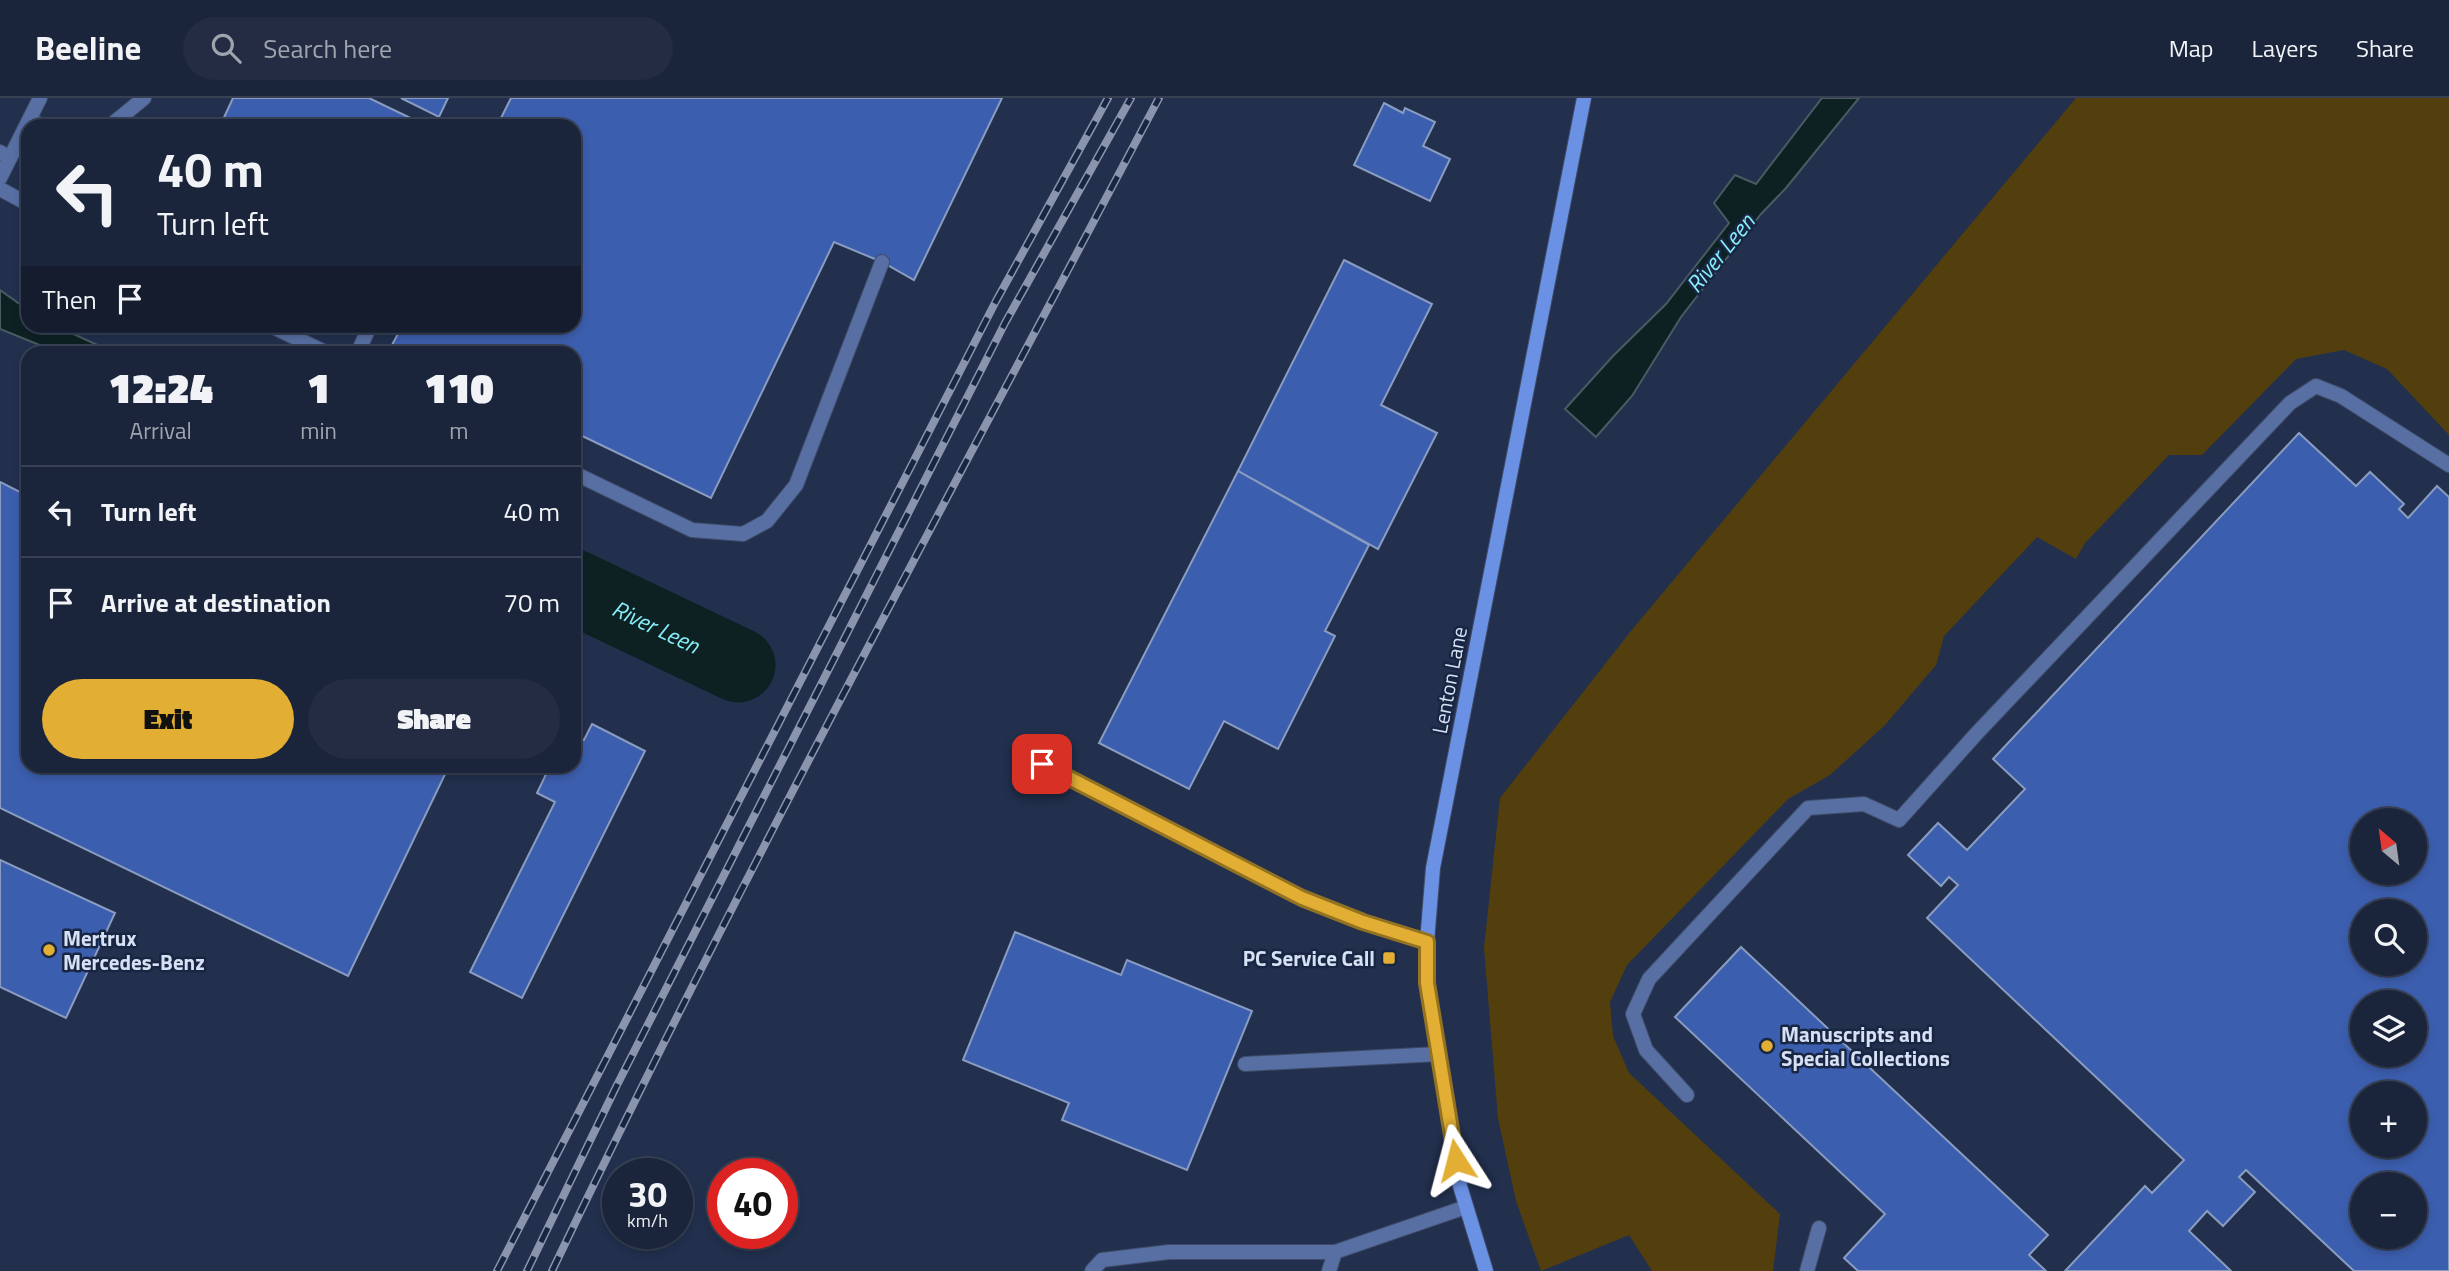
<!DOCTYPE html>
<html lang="en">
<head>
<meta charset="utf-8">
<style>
	:root { --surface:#1a243a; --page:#232c42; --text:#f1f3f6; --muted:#9fa4af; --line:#384154; --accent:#e2af34 }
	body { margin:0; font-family:"Titillium Web",sans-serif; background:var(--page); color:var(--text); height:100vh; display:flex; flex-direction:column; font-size:26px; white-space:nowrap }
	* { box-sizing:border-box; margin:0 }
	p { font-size:23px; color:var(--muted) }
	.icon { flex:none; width:38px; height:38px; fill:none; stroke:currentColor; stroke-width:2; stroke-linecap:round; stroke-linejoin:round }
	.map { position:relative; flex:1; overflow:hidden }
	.sheet { position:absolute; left:21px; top:248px; width:560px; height:427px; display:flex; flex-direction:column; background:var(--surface); border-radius:21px; box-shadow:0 4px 10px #0003,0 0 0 2px var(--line) }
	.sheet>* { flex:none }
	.hud { position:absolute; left:21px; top:21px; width:560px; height:214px; border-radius:21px; box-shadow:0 4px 10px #0003,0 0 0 2px var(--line); background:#1a243a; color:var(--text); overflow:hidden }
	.needle { width:46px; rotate:331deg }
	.fabs { position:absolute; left:2350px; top:710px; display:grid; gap:14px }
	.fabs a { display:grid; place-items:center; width:77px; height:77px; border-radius:50%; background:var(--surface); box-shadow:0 4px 10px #0003,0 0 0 2px var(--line); font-size:35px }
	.speed { position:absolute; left:602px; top:1060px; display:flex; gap:14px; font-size:35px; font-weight:700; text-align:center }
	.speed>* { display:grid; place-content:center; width:91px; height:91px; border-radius:50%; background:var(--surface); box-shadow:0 4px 10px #0003,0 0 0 2px var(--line); line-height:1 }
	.speed small { font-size:18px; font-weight:400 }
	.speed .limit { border:10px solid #d22; background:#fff; color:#111 }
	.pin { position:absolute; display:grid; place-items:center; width:60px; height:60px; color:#fff; margin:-30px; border-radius:14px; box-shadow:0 4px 10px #0006 }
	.me { position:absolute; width:77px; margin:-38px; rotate:351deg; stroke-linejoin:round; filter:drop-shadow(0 0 5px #0008) }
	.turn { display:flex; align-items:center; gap:24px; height:147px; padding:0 21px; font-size:32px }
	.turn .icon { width:91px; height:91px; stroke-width:2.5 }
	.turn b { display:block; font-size:49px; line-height:60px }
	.then { display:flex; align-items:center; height:66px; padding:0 21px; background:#0003; gap:14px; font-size:26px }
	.eta { display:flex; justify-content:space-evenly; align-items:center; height:119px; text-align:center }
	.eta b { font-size:42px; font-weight:800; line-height:49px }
	.primary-button { display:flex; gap:14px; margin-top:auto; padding:14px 21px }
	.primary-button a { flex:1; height:80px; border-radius:42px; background:var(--accent); color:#111; font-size:28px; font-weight:800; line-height:80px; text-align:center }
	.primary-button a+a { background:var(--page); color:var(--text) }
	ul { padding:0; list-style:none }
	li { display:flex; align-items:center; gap:21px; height:91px; padding:0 21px; border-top:2px solid var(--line) }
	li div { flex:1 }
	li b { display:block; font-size:26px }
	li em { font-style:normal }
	header { display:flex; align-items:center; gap:42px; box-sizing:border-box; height:98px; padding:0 35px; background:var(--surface); border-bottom:2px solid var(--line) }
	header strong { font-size:33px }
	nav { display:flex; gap:38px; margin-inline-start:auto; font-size:24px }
	.search { width:490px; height:63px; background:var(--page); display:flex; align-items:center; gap:18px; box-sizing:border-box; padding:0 24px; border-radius:38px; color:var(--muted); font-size:26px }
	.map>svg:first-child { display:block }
	.green { fill:#533f0e }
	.water { fill:#0d2123; stroke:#4a5b62; stroke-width:2 }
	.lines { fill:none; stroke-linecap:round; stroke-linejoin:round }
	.river { stroke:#0d2123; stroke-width:75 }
	.building { fill:#3c5eae; stroke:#8a9cc0; stroke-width:2; fill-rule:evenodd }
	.lane-casing { stroke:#3f4c69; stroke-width:16 }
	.street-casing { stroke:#3f4c69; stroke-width:16 }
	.secondary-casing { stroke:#3f4c69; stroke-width:16 }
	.lane { stroke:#576fa3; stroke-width:14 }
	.street { stroke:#576fa3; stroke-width:14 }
	.secondary { stroke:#6b91e4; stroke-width:14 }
	.rail-casing { stroke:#8a95ad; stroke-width:8 }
	.rail { stroke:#192643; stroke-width:5; stroke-dasharray:16; stroke-linecap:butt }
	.route-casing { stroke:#937222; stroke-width:18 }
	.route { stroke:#e2af34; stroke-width:12 }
	.poi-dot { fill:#e2af34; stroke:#192643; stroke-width:2.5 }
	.labels { text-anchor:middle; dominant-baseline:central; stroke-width:5; stroke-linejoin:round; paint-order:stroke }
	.street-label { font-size:21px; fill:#d7e1f4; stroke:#192643 }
	.poi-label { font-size:21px; font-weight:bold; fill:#d7e1f4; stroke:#192643; text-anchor:start }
	.water-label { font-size:23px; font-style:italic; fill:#87eef9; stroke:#192643 }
</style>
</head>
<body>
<header>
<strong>Beeline</strong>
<div class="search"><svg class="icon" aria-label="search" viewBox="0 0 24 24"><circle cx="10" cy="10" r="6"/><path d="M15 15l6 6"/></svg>Search here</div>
<nav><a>Map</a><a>Layers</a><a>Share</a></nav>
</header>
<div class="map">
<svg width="2449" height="1173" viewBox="0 0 2449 1173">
	<rect width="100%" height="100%" fill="#22304e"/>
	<path class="green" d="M 2076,0 L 2449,0 L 2449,337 L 2387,271 L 2344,252 L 2296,261 L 2202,357 L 2169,357 L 2085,445 L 2076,461 L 2037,439 L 1944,538 L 1936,567 L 1885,627 L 1830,677 L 1788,701 L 1627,867 L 1610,904 L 1613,938 L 1629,975 L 1780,1116 L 1773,1173 L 1652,1173 L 1629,1137 L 1541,1173 L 1516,1103 L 1498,1020 L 1484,850 L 1500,700 L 1631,533 Z"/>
	<g class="water">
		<path d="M 1822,0 L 1859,0 L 1786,90 L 1761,116 L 1681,219 L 1632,298 L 1596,339 L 1565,311 L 1613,258 L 1666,206 L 1729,125 L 1714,105 L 1735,77 L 1756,86 Z"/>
		<path d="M 0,192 L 28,212 L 28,228 L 56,228 L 115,255 L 59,255 L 0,231 Z"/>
		<path d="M 574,473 L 666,506 L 718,528 L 699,567 L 647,543 L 574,499 Z"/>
	</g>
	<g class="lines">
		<path class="river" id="s1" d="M 574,489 L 738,567"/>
	</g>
	<g class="building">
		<path d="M 233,0 L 369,0 L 427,28 L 220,28 Z"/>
		<path d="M 401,0 L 448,0 L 439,19 Z"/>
		<path d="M 511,0 L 1002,0 L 914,182 L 882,164 L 834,144 L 711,400 L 574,334 L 574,256 L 410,256 L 392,247 L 402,228 L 574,228 L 574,28 L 497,28 Z"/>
		<path d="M 1384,5 L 1403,15 L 1405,10 L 1435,24 L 1423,48 L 1450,61 L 1430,103 L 1354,67 Z"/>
		<path d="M 1344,162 L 1432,206 L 1381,307 L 1437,335 L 1378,451 L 1238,373 Z"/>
		<path d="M 2299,335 L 2356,388 L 2370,374 L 2404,406 L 2399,411 L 2408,420 L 2437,388 L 2449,399 L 2449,1173 L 2354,1173 L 2246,1072 L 2239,1079 L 2255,1094 L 2223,1128 L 2207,1113 L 2189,1133 L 2231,1173 L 2065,1173 L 2145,1088 L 2152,1095 L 2184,1062 L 1927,820 L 1958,787 L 1949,779 L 1941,788 L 1908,757 L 1938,725 L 1967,752 L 2025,691 L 1993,661 ZM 2362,723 L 2415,723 L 2415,775 L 2362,775 ZM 2362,814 L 2415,814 L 2415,866 L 2362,866 ZM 2362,905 L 2415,905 L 2415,957 L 2362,957 ZM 2362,996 L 2415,996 L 2415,1048 L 2362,1048 ZM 2362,1087 L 2415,1087 L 2415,1139 L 2362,1139 Z"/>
		<path d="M 1238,373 L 1369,447 L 1325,533 L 1335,538 L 1278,651 L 1224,623 L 1189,691 L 1099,645 Z"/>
		<path d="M 0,384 L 28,398 L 28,668 L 449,668 L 348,878 L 0,710 Z"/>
		<path d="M 592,626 L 645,653 L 522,900 L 470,874 L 555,704 L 537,695 L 550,668 L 574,668 L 574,637 L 584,642 Z"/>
		<path d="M 0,762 L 115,815 L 66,920 L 0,889 Z"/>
		<path d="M 1015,834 L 1121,877 L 1127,862 L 1252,913 L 1187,1072 L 1062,1022 L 1069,1005 L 963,962 Z"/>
		<path d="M 1741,849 L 2048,1137 L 2029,1157 L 2046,1173 L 1858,1173 L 1844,1160 L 1885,1116 L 1675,919 Z"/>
	</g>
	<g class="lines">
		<g class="lane-casing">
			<g id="lane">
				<path d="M 29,22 L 44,28"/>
				<path d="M 110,28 L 144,0"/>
				<path d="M 0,54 L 10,60"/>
				<path d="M 0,91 L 28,106"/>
				<path d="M 271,228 L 329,256"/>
				<path d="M 357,256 L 370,228"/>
				<path d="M 574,375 L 692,432 L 743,436 L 767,423 L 796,387 L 882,164"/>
				<path d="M 1043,666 L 1302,800 L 1363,824 L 1427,844"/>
				<path d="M 1245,966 L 1439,956"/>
				<path d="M 1687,997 L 1646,952 L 1633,916 L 1649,881 L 1808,710 L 1864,706 L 1899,722 L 1977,635 L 2290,305 L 2316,288 L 2341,298 L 2449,367"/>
				<path d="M 1092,1173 L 1102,1162 L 1169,1154 L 1335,1154 L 1466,1109"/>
				<path d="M 1329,1173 L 1335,1154"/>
				<path d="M 1807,1173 L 1819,1130"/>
			</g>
		</g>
		<g class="street-casing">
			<path id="street" d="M 0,80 L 40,0"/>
		</g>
		<g class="secondary-casing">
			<path id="secondary" d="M 1486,1173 L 1460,1088 L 1427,885 L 1427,844 L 1433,770 L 1584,0"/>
		</g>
		<use href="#lane" class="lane"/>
		<use href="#street" class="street"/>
		<use href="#secondary" class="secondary"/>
		<g class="rail-casing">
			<g id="rail">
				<path d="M 497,1173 L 996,203 L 1108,0"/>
				<path d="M 527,1173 L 616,989 L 1005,225 L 1131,0"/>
				<path d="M 552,1173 C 742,776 954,389 1159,0"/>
			</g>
		</g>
		<use href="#rail" class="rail"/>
	</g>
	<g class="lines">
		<g class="route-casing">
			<path id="route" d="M 1042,666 L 1302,800 L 1363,824 L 1427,844 L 1427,885 L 1456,1062"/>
		</g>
		<use href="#route" class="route"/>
	</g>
	<g class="poi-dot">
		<circle cx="49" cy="852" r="7"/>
		<rect x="1382" y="853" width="14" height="14" rx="3.5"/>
		<circle cx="1767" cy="948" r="7"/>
	</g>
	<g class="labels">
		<g class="street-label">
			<text transform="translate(1449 582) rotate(-79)">Lenton Lane</text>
		</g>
		<g class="poi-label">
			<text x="63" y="840">Mertrux<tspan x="63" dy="24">Mercedes-Benz</tspan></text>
			<text x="1375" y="860" text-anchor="end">PC Service Call</text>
			<text x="1781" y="936">Manuscripts and<tspan x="1781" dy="24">Special Collections</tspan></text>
		</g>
		<g class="water-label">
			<text transform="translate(1720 155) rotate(-51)">River Leen</text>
			<text stroke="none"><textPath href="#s1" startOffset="91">River Leen</textPath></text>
		</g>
	</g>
</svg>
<div class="fabs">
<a><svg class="needle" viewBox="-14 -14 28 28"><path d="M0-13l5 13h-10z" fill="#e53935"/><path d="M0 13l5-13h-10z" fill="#9fa4af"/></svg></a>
<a><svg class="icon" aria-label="search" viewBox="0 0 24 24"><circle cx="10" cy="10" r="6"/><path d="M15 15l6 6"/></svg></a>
<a><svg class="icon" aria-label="layers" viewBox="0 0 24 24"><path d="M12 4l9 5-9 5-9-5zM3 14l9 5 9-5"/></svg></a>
<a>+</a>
<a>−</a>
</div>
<div class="speed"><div>30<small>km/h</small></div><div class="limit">40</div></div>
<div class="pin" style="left:1042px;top:666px;background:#d93025"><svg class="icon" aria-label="arrive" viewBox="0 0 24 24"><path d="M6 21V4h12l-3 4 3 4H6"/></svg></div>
<svg class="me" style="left:1456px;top:1062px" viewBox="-20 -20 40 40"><path d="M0-17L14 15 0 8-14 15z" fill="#e2af34" stroke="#fff" stroke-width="4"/></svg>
<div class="hud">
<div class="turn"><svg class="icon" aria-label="left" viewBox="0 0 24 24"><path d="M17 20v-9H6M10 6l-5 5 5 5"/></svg><div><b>40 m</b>Turn left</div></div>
<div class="then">Then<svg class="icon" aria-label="arrive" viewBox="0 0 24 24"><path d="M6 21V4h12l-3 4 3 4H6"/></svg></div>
</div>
<section class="sheet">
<div class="eta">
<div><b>12:24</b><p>Arrival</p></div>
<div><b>1</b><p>min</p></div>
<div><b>110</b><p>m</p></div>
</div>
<ul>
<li><svg class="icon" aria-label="left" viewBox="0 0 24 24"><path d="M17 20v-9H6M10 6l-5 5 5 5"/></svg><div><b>Turn left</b></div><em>40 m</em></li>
<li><svg class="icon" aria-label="arrive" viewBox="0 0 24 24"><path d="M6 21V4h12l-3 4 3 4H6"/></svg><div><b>Arrive at destination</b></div><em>70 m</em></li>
</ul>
<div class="primary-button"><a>Exit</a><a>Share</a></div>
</section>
</div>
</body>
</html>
